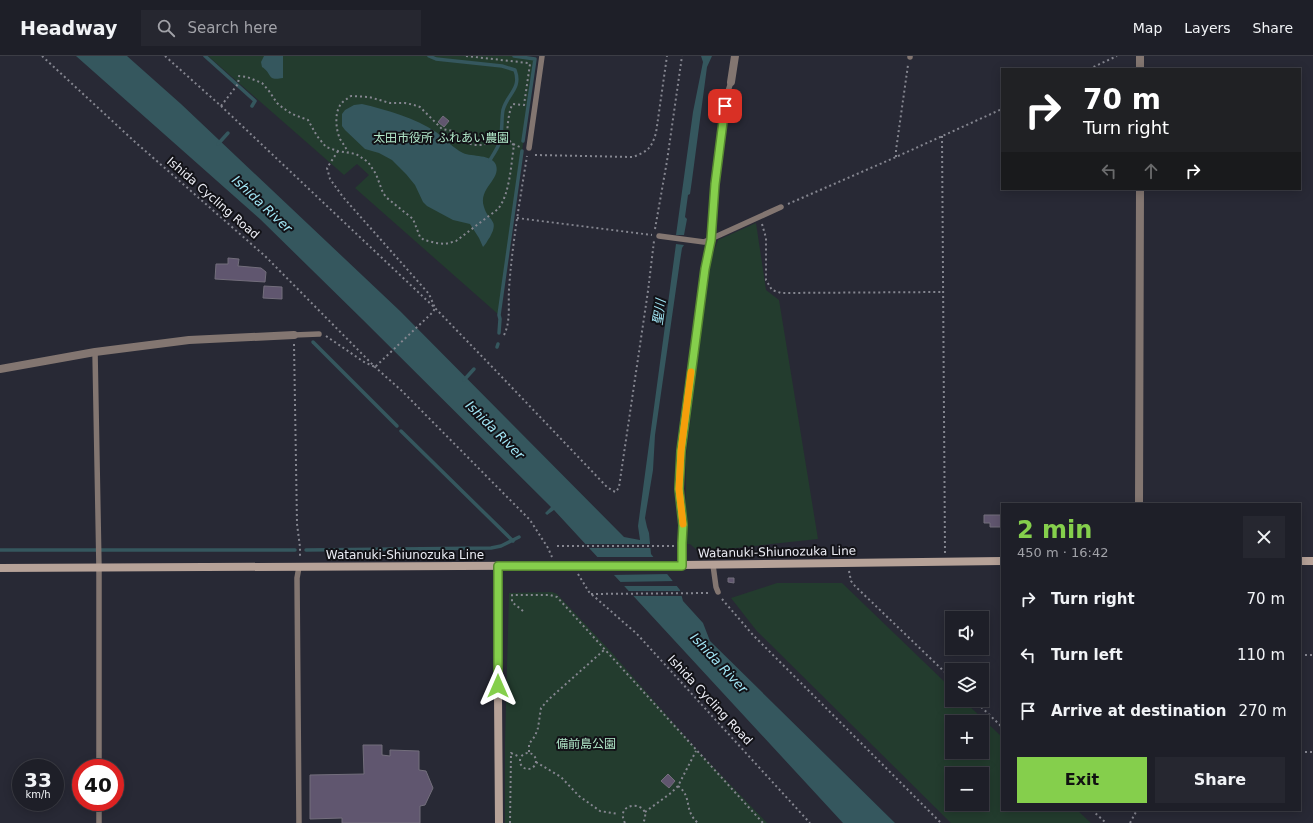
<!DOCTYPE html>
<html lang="en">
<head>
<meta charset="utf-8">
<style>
	:root { --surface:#1e1f28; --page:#262730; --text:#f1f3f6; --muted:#a1a2a8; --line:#3c3d45; --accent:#85cf4c }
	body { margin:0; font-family:"DejaVu Sans","Noto Sans JP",sans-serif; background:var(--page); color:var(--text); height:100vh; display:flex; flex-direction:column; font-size:15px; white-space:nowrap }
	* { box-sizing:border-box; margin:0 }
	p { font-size:13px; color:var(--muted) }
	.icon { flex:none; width:22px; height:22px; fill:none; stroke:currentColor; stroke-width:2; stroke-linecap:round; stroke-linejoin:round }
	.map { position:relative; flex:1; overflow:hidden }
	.drawer { position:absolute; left:1001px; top:447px; width:300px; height:308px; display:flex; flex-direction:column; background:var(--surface); border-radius:0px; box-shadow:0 2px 10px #0003,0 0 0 1px var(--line) }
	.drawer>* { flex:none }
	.banner { position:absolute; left:1001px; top:12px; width:300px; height:122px; border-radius:0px; box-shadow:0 2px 10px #0003,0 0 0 1px var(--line); background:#202124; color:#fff; overflow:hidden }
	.controls { position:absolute; left:945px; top:555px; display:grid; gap:8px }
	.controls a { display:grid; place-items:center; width:44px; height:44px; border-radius:0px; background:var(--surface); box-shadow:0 2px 10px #0003,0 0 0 1px var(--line); font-size:20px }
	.speed { position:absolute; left:12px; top:703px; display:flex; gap:8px; font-size:20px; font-weight:700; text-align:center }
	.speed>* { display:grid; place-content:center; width:52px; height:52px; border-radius:50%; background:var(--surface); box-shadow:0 2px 10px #0003,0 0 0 1px var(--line); line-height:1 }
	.speed small { font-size:10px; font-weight:400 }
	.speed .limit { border:6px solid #d22; background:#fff; color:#111 }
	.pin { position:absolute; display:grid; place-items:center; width:34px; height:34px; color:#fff; margin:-17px; border-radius:8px; box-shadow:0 2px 6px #0006 }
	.me { position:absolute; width:44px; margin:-22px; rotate:0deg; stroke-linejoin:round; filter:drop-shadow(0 0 3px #0008) }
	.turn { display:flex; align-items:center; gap:14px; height:84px; padding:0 16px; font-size:18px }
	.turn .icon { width:52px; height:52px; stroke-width:2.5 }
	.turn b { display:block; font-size:28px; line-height:34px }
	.lanes { display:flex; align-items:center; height:38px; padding:0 16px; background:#0003; justify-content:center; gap:20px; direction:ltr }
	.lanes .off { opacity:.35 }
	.round { display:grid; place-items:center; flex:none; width:42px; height:42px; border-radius:0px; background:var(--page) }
	.overview { display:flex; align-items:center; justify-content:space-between; height:68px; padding:0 16px }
	h1 { font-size:24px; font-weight:700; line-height:30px; color:var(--accent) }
	.cta { display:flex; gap:8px; margin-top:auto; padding:8px 16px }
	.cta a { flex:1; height:46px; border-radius:0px; background:var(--accent); color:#111; font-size:16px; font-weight:700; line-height:46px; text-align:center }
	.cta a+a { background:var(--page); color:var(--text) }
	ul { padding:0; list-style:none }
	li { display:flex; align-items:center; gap:12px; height:56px; padding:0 16px }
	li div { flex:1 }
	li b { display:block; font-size:15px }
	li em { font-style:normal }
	header { display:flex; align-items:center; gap:24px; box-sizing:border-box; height:56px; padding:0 20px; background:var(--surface); border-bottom:1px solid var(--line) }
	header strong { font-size:19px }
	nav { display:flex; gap:22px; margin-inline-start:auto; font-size:14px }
	.search { width:280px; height:36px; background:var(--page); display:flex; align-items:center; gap:10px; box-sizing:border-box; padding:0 14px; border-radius:0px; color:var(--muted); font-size:15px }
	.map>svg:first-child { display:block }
	.green { fill:#233c2e; fill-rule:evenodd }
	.water { fill:#35575e }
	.pier { fill:#282935 }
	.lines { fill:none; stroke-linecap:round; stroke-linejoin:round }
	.stream { stroke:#35575e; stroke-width:3.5 }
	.building { fill:#60566f; stroke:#736e7c }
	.path { stroke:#858690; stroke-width:2; stroke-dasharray:2 3; stroke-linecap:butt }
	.lane { stroke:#837671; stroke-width:5.5 }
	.street { stroke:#837671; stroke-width:8 }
	.secondary { stroke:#b6a298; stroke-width:8 }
	.route-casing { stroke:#568731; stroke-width:10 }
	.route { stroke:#85cf4c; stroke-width:7 }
	.slow { stroke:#f59e0b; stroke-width:7 }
	.labels { text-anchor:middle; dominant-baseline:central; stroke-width:4; stroke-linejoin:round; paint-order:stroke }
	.park-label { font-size:12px; fill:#b1e8c9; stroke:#121217 }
	.street-label { font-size:12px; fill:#ecedf5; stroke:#121217 }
	.water-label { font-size:13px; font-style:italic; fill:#a2e7f6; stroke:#121217 }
</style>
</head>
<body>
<header>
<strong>Headway</strong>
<div class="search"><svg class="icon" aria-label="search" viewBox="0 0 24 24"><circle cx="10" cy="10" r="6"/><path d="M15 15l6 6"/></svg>Search here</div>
<nav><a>Map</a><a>Layers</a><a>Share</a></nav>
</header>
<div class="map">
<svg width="1313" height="767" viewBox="0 0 1313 767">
	<rect width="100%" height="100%" fill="#282935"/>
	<g class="green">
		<path d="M 208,0 L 514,0 L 535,3 L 499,259 L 355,132 L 369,119 L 357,108 L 344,119 Z"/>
		<path d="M 756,167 L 766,234 L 779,244 L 818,483 L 699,496 L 690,488 L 686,488 L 686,402 L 709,209 L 718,184 Z"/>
		<path d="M 777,527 L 842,527 L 952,633 L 952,644 L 963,644 L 1002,681 L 1002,754 L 1077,754 L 1091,767 L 951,767 L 756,574 L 731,542 ZM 952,666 L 982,666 L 982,696 L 952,696 ZM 952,718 L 982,718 L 982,748 L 952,748 Z"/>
		<path d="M 552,536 L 557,538 L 612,597 L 696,693 L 767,767 L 505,767 L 505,686 L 509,537 Z"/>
	</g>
	<g class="water">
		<path d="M 76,0 L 127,0 L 181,48 L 400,255 L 624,481 L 640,484 L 638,470 L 676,188 L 684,189 L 682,192 L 680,205 L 655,379 L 653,414 L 645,462 L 647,471 L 649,477 L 651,498 L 680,534 L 683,545 L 703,567 L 710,585 L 895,767 L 843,767 L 554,454 L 547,459 L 545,457 L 551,451 L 362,263 L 260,163 Z"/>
		<path d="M 264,0 L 283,0 L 283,22 C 266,25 273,18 262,11 L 261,6 Z"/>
		<path d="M 701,0 L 712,0 L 707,11 L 692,124 L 690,138 L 688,139 L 685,161 L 687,163 L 684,179 L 676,179 L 693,56 L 703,6 Z"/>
		<path d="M 362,48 C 387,54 415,62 436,76 C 445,83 453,92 463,97 C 472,101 492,98 496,109 C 501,124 478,132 484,151 C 488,166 500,163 490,181 C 487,185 486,188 483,191 L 479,182 L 470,168 L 453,164 L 427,150 L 423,146 L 415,129 L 406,118 L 392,104 L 379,97 L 365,93 L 345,74 L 342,70 L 342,58 L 345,54 L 354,49 Z"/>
	</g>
	<g class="pier">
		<path d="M 582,488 L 653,488 L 653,492 L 587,492 Z"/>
		<path d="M 595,501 L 657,501 L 670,518 L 611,519 Z"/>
		<path d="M 676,525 L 679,530 L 621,530 L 617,526 Z"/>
		<path d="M 626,535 L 682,535 L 684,540 L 631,540 Z"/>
	</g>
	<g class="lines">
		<g class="stream">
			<path d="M 205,0 L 255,45 L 252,50"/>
			<path d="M 429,0 L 436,3 L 502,10 L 515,14 C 522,33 507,38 503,54 C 501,65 503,77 499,88 C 497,93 493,99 490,104"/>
			<path d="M 514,0 L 535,3 L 523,85"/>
			<path d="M 218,88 L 228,77"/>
			<path d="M 499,277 L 500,263 L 499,259 L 522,95"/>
			<path d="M 313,286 L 397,370"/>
			<path d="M 497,291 L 498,288"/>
			<path d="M 464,324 L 474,313"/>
			<path d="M 401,375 L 513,485"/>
			<path d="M 0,494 L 295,494"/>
			<path d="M 306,494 L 491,492 L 501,490 L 519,481"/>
		</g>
	</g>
	<g class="building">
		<path d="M 443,60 L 449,65 L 444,71 L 438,66 Z"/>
		<path d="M 228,202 L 239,203 L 238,210 L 261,212 L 266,216 L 265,226 L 215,223 L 216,208 L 228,208 Z"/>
		<path d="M 264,230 L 282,231 L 282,243 L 263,242 Z"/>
		<path d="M 984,459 L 1002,459 L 1002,471 L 990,471 L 990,467 L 984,467 Z"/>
		<path d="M 728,522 L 734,522 L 734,527 L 728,526 Z"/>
		<path d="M 363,689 L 382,689 L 382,699 L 390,700 L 390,694 L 419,695 L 419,714 L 426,715 L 433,732 L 425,749 L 420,750 L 420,767 L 342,767 L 342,762 L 310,763 L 310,719 L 364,718 Z"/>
		<path d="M 668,718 L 675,725 L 669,732 L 661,725 Z"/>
	</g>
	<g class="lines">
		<g class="path">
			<path d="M 42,0 L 134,85 L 265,200 L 375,311 L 402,335 L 530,464 L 548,492 L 552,501"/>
			<path d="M 165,0 L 221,50 L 435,252 L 499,318 L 607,431 L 613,435 L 616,436 L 619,431 L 648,235 L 654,185"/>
			<path d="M 466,0 L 528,7 L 530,8 L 524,49 L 513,48 C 509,52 506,76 508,82 C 510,87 515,89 520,91"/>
			<path d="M 1089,13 L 1117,0"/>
			<path d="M 221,50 L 238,28 L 239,20 L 247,21 L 262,27 L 269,35 L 277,47 L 283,52 L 292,58 L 308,64 L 317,80 L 326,91 L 338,95 L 356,98 L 368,106 L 376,118 L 383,137 L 387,142 L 413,163 L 420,181 L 424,184 L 436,187 L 445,188 L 456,185 L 498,153 C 510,138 511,108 514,89 L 503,83 L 497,83 L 489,87 L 482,89 L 474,89 L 467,87 L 453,75 L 442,73 L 420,51 L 414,49 L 405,47 L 390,47 L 369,41 L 351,40 C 347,43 343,45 341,48 C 334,57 336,74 340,83 C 343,88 346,91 348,97"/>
			<path d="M 942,80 L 945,497"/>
			<path d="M 338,95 L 327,112 L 330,123 L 343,141 L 429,238 L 435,252 L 433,256 L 375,311"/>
			<path d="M 535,99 L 633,101 C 648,95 651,93 656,77 L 667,0"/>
			<path d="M 896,101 L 896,94 L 908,9"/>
			<path d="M 788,148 L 896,101 L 1002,53"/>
			<path d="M 517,162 L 652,179"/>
			<path d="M 762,168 L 766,182 L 766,224 L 772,234 L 781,237 L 942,236"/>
			<path d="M 655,173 L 667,105 L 682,0"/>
			<path d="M 504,279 C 511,265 508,248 509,233 C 512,189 520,144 527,100"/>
			<path d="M 326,280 L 364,306 L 375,311"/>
			<path d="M 294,288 L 297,468 L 300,491 L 300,501"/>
			<path d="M 557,490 L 674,490"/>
			<path d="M 849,515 L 851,525 L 855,530 L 952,623"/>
			<path d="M 578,518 L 589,536 L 637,578 L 810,767"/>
			<path d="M 591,538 L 710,537"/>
			<path d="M 722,543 L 753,579 L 941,767"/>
			<path d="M 523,555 L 512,546 L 512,539 L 550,539 L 557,541 L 763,767"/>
			<path d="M 1300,599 L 1313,599"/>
			<path d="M 974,644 L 1002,671"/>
			<path d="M 529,696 L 529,688 L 535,680 L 538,672 L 541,652 L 548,644 L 604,594"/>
			<path d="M 1300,696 L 1313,696"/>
			<circle cx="528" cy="705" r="8"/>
			<path d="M 536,706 L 561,721 L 579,740 L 600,755 L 618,758"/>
			<path d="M 678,730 C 693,741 683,754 698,767"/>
			<path d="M 1092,754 L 1106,767"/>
			<path d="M 645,756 L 671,737 L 678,730 L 696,695"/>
			<path d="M 510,767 L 511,697 L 520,701"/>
			<path d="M 625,767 C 613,744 655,744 643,767"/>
			<path d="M 1130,767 L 1137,754"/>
		</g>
		<g class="lane">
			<path d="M 910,1 L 910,0"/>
			<path d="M 529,92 L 542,0"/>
			<path d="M 659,180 L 704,186 L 781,151"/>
			<path d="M 294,279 L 319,278"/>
			<path d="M 95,296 L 99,512 L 99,712"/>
			<path d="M 682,509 L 683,469 L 679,433 L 681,395 L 707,200 L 711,184 L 715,128 L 721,80 L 728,35 L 731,26"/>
			<path d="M 713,509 L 716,531 L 718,536"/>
			<path d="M 99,767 L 99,746"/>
			<path d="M 299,767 L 297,522 L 299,511"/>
		</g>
		<g class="street">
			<path d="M 1140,0 L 1140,13"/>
			<path d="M 731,26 L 735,0"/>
			<path d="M 0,313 L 95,296 L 189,284 L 294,279"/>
			<path d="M 1139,448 L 1140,133"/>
		</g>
		<g class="secondary">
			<path d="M 1300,505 L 1313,505"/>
			<path d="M 497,510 L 499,767"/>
			<path d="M 0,512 L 682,509 L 1002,505"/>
		</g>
	</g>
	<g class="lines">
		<g class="route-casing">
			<path id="route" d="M 498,630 L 498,510 L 682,510 L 682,487 L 683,469 L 679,433 L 681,395 L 705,213 L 711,184 L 715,128 L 725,50"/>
		</g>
		<use href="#route" class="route"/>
		<path class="slow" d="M 683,468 L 679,433 L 681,395 L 691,316"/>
	</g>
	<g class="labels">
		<g class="park-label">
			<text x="441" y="82">太田市役所 ふれあい農園</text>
			<text x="586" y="688">備前島公園</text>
		</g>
		<g class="street-label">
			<text transform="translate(213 142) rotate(41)">Ishida Cycling Road</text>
			<text transform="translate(777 496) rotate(-1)">Watanuki-Shiunozuka Line</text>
			<text x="405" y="499">Watanuki-Shiunozuka Line</text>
			<text transform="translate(710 644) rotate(47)">Ishida Cycling Road</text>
		</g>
		<g class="water-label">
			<text transform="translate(262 148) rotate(43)">Ishida River</text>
			<text transform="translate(659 256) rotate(-82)">聖川</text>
			<text transform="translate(495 374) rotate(45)">Ishida River</text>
			<text transform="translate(719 607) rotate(47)">Ishida River</text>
		</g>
	</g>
</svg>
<div class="controls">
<a><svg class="icon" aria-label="sound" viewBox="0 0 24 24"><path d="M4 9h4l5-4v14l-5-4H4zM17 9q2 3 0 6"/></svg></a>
<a><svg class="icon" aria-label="layers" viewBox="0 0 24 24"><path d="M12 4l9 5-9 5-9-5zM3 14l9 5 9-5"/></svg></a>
<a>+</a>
<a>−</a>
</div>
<div class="speed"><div>33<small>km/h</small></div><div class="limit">40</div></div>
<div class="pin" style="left:725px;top:50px;background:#d93025"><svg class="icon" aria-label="arrive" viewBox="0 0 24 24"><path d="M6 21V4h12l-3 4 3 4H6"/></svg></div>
<svg class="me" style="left:498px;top:630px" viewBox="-20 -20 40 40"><path d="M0-17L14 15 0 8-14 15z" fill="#85cf4c" stroke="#fff" stroke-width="4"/></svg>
<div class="banner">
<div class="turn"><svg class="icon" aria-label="right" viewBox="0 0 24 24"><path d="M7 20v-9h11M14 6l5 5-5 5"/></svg><div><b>70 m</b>Turn right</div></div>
<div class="lanes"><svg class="icon off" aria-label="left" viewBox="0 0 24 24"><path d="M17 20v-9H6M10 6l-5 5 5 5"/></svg><svg class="icon off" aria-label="ahead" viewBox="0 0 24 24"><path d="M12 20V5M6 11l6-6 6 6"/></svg><svg class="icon" aria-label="right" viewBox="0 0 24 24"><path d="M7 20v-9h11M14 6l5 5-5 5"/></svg></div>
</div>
<section class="drawer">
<div class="overview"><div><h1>2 min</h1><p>450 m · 16:42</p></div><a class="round"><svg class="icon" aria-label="close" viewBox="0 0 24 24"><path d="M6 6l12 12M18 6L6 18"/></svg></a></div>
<ul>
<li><svg class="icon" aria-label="right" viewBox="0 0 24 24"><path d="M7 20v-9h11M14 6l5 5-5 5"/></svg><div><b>Turn right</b></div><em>70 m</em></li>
<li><svg class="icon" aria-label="left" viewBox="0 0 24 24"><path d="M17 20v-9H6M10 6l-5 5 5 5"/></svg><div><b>Turn left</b></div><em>110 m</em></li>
<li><svg class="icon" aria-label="arrive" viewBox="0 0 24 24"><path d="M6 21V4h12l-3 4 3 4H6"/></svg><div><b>Arrive at destination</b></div><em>270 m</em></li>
</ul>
<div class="cta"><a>Exit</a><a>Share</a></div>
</section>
</div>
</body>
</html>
